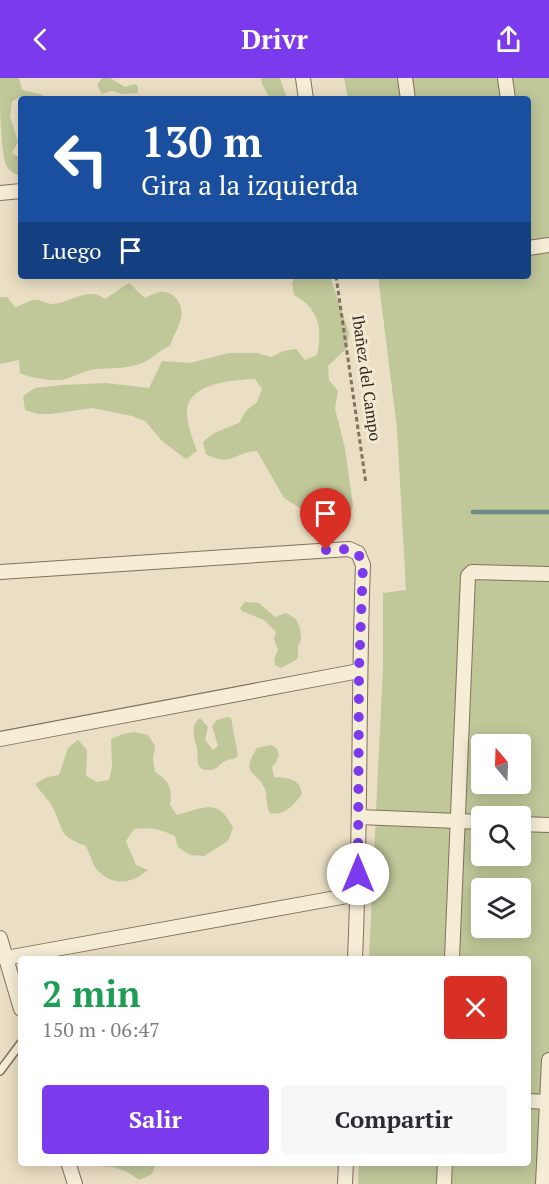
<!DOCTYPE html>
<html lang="es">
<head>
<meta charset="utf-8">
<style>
	:root { --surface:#fff; --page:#f7f7f7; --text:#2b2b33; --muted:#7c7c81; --accent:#7c3aed }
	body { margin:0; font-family:"PT Serif",serif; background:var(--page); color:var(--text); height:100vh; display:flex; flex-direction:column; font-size:22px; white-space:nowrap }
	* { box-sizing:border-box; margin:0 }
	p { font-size:20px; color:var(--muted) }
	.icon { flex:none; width:33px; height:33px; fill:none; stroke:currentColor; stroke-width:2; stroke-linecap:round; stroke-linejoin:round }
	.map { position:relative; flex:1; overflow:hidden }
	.drawer { position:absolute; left:18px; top:878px; width:513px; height:210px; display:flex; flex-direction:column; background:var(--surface); border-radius:6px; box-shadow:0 3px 15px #0003 }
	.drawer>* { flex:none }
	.hud { position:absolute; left:18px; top:18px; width:513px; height:183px; border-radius:6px; box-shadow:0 3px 15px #0003; background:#1a4fa0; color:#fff; overflow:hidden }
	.needle { width:39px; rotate:341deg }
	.fabs { position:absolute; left:471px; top:656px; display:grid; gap:12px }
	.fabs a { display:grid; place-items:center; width:60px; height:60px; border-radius:6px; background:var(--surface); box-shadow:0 3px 15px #0003; font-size:30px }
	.pin { position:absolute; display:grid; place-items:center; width:51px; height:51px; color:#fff; margin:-62px -26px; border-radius:50% 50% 50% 0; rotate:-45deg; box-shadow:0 0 6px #0007 }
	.pin .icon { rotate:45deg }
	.me { position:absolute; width:66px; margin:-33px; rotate:0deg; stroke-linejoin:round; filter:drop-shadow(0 0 4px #0008) }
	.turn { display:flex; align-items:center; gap:21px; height:126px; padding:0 24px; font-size:27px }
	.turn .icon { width:78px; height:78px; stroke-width:2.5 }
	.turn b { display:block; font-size:42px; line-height:51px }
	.then { display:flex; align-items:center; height:57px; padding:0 24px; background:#0003; gap:12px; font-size:22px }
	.round { display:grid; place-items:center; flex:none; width:63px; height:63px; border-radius:6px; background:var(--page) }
	.head { display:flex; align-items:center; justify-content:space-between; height:102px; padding:0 24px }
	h1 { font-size:36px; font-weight:600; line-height:45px; color:#1e9e55 }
	.cta { display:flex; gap:12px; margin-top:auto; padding:12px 24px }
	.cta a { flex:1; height:69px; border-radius:6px; background:var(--accent); color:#fff; font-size:24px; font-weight:600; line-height:69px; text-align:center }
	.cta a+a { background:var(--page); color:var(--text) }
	header { display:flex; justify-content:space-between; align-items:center; height:78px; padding:0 24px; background:var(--accent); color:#fff; font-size:27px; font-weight:600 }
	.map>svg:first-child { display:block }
	.green { fill:#c0c799; fill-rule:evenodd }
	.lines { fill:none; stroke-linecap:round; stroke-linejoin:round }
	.stream { stroke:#6d8a84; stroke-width:4.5 }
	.lane-casing { stroke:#82715c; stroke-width:10 }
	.street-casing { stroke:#82715c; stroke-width:16 }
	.path { stroke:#82715c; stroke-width:3; stroke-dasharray:4.5 3; stroke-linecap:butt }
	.lane { stroke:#f5edd6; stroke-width:7 }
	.street { stroke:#f5edd6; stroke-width:14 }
	.route { stroke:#7c3aed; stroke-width:10; stroke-dasharray:0 18 }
	.labels { text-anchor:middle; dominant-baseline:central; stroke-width:6; stroke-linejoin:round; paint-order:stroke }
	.street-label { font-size:16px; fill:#34291f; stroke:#f2e9d2 }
</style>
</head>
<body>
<header><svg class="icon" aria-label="back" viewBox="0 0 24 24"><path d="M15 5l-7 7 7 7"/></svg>Drivr<svg class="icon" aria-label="share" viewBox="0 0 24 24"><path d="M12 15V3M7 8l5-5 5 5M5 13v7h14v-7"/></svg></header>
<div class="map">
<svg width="549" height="1106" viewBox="0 0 549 1106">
	<rect width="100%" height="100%" fill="#eadfc4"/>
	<g class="green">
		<path d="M 0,0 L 19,0 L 22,12 L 43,17 L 45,21 L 31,21 L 30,19 C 22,18 18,19 12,24 L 10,38 L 18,64 L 12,75 L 21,80 L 21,98 C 14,96 9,93 6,87 C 0,72 0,20 0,0 Z"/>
		<path d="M 102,0 L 110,0 L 125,9 L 135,6 L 138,9 L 138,15 L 122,16 L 112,13 L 102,16 L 97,7 Z"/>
		<path d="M 261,0 L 280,0 L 287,21 L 270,21 L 262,6 Z"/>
		<path d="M 344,0 L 549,0 L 549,1106 L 358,1106 L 359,1085 L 528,1084 L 528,880 L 369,880 L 383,589 L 383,515 L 406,512 L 397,350 L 378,198 L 528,198 L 528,21 L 348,21 ZM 482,666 L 520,666 L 520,705 L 482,705 ZM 482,738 L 520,738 L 520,777 L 482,777 ZM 482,810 L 520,810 L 520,849 L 482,849 Z"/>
		<path d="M 297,198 L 330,198 L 349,255 L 347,270 L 328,288 L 329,302 L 338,313 L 335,331 L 345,370 L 353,428 L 347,439 L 332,444 L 319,442 L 284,420 L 257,373 C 233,374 232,390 206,376 L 203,364 L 214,355 L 239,345 L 246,333 L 257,324 L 262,311 L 255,301 C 232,302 185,305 187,337 C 188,349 193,362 197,373 L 186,381 L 163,364 L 145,343 L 132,338 L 92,330 L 51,336 L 38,336 L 25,332 L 23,318 L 35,310 L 62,307 L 106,305 L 149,310 L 162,283 L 190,285 L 229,275 L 257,275 L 271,279 L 283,273 L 296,271 L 305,282 L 317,277 C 323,250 319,231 294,217 L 292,204 Z"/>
		<path d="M 129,205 L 145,220 C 150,218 158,213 164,214 C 176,215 184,228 181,240 C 179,249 173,259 170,268 C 159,272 153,281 142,285 C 128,291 111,290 97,291 C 86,292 76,298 66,301 C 54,304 31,300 20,295 L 19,282 L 0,286 L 0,219 L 7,219 L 15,229 C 22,228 27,223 33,222 C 38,221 45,225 51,226 C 67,227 89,207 105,221 Z"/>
		<path d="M 245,524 L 259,525 L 275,539 L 286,535 L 296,541 L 300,550 L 301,562 L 298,568 L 298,579 L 296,582 L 281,590 L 275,587 L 274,581 L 278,572 L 274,561 L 276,554 L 264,542 L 242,533 L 240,530 Z"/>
		<path d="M 228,639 L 231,640 L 238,678 C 233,682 230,681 225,683 C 219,686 217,693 208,692 C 194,692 199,680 197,670 C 194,660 190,648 200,640 L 208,649 L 205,662 L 213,672 L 218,668 L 212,648 L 217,642 Z"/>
		<path d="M 135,654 L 148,657 L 155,668 L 153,681 L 155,694 C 169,703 173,710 170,727 L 177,737 C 204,730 218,719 233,750 L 228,763 L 204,778 L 190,777 L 178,769 L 175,758 C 160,751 150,749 134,751 L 126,763 L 136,787 L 148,792 C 133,805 115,809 99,794 C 93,789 90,776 86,768 C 57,757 65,754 53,730 C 49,722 41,714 35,706 L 47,699 L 59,697 L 68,670 L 78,662 L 87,672 L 86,698 L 97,704 L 109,702 L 112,689 L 111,661 L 123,656 Z"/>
		<path d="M 271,667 L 277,671 L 279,677 L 276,684 L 272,689 L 274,699 C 287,700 300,700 302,716 C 295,726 283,739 270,735 C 265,727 268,720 265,711 C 255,690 240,698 257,670 Z"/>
		<path d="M 95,1085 L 156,1085 L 152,1096 L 139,1102 C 125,1091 115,1088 97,1088 Z"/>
	</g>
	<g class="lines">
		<path class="stream" d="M 473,434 L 549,434"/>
		<g class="lane-casing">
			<path id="lane" d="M 0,993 L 21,965"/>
		</g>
		<g class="street-casing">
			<g id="street">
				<path d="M 303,0 L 306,21"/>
				<path d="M 405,0 L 408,21"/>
				<path d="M 505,0 L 508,21"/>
				<path d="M 0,115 L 21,113"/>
				<path d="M 528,170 L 549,167"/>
				<path d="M 0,494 L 349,471 L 358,475 L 363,487 C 358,618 361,749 355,880"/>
				<path d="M 0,661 L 359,593"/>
				<path d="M 359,739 L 482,744"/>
				<path d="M 520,746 L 549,747"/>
				<path d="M 0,860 L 21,931"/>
				<path d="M 6,880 L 358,816"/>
				<path d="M 452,880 L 468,498 L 472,494 L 549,496"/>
				<path d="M 528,1023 L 549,1024"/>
				<path d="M 68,1084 L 75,1106"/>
				<path d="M 345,1106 L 346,1084"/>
				<path d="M 444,1106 L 445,1084"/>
				<path d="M 543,1106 L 549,982"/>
			</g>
		</g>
		<path class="path" d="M 336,198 L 366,406"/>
		<use href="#lane" class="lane"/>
		<use href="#street" class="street"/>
	</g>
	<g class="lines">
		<path class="route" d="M 326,472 L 349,471 L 358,475 L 363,487 L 359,593 L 358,796"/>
	</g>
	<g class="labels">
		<g class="street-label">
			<text transform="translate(367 300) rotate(82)">Ibañez del Campo</text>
		</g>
	</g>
</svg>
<div class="fabs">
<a><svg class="needle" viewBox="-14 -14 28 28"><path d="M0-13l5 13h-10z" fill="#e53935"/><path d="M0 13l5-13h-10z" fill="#7c7c81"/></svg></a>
<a><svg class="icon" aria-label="search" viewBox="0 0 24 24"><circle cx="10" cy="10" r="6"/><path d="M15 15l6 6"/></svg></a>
<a><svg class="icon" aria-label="layers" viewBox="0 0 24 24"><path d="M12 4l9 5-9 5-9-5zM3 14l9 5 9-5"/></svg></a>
</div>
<div class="pin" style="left:326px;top:472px;background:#d93025"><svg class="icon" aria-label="arrive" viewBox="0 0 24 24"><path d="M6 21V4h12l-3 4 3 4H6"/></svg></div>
<svg class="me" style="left:358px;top:796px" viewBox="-20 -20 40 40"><circle r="19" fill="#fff"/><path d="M0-13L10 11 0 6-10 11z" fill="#7c3aed"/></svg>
<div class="hud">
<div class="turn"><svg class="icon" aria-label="left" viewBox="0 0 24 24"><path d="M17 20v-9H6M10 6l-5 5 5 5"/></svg><div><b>130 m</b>Gira a la izquierda</div></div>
<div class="then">Luego<svg class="icon" aria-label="arrive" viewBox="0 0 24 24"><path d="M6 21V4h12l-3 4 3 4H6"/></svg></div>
</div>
<section class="drawer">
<div class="head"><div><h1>2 min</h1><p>150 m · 06:47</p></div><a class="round" style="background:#d93025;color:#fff"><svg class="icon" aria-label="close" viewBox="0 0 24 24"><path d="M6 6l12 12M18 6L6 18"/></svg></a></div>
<div class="cta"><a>Salir</a><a>Compartir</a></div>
</section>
</div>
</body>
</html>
